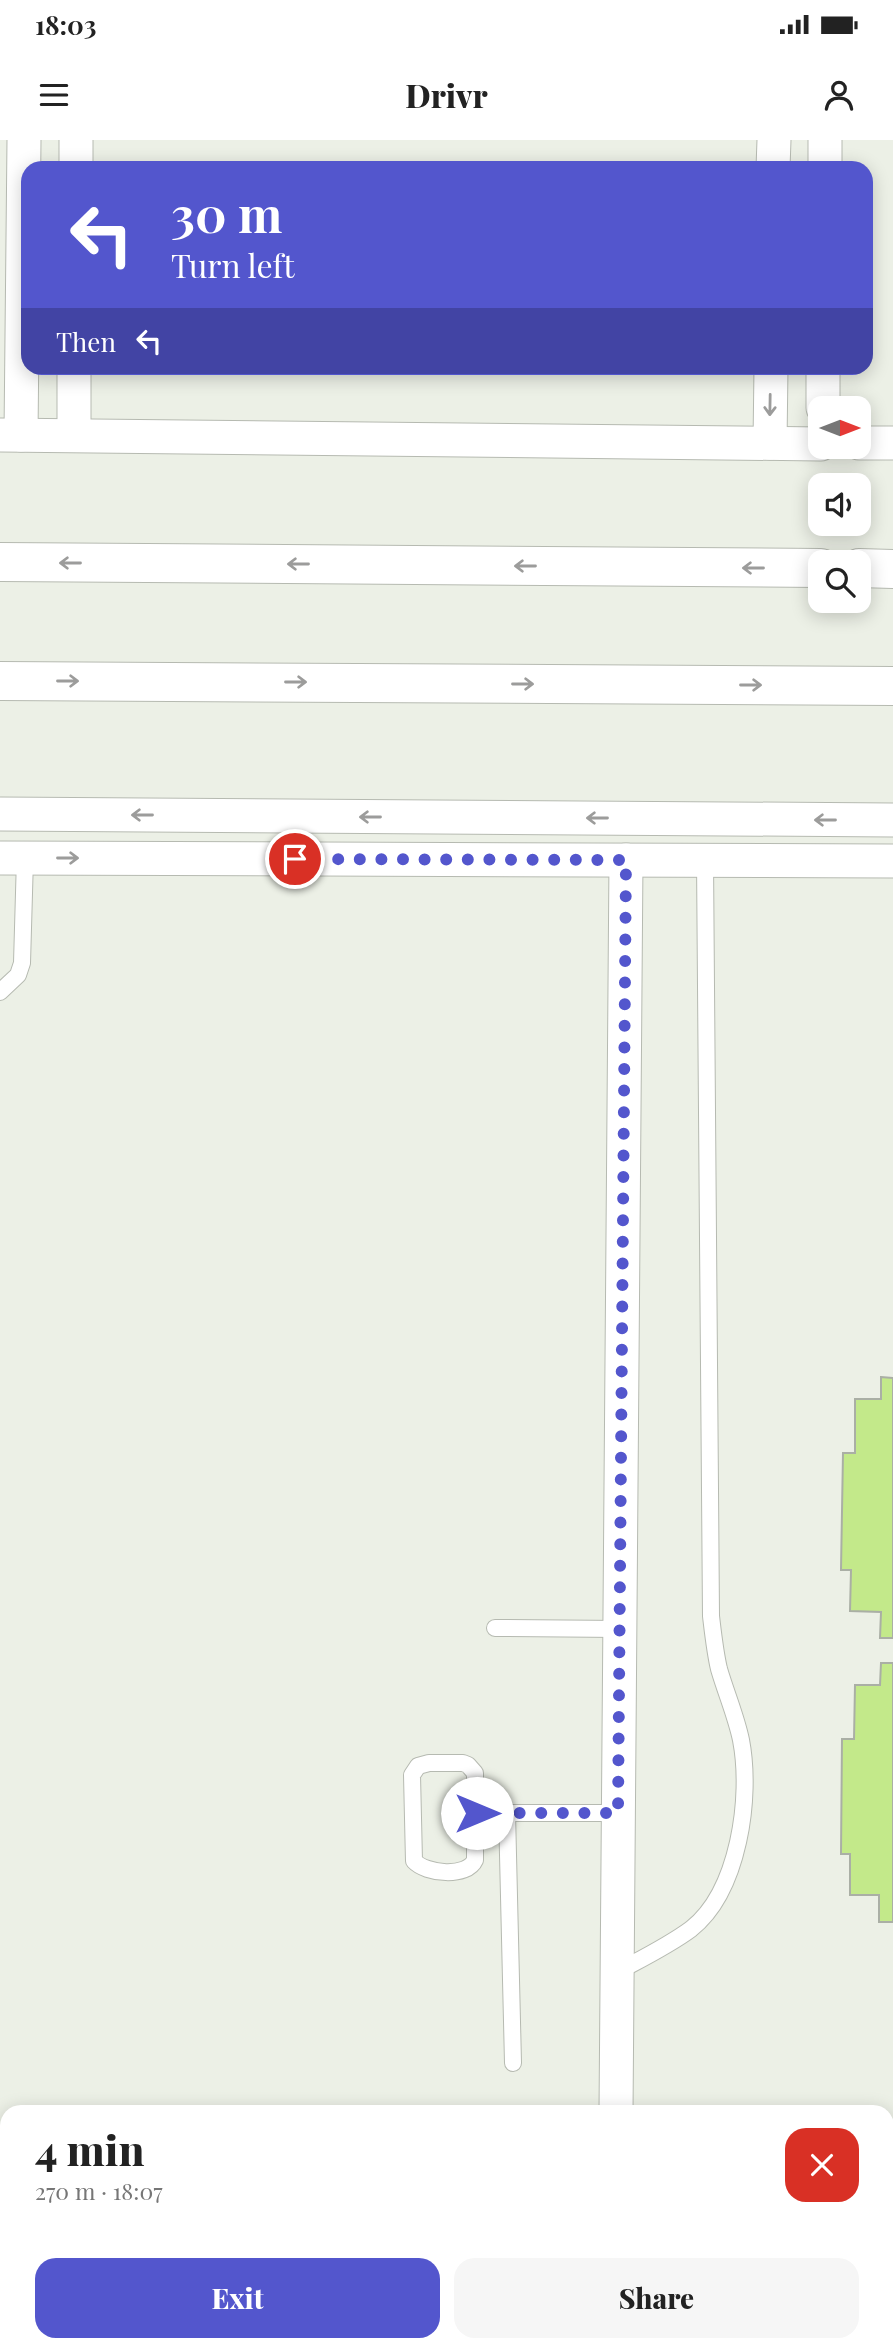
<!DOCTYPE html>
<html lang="en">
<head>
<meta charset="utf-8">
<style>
	:root { --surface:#fff; --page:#f6f6f6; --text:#222; --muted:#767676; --accent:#5356cd }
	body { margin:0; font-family:"Playfair Display",serif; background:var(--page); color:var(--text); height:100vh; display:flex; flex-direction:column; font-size:26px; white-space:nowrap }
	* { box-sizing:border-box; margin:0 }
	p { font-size:23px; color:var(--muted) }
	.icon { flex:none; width:38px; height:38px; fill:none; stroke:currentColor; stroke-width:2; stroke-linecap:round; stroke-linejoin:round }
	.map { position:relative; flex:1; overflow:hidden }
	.details { position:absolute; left:0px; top:1965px; width:894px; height:247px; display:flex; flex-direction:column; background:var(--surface); border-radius:21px 21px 0 0; box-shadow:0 4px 18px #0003 }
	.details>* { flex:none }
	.guide { position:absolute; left:21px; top:21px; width:852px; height:214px; border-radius:21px; box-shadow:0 4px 18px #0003; background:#5356cd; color:#fff; overflow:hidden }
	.needle { width:46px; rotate:90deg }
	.fabs { position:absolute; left:808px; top:256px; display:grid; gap:14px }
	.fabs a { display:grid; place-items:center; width:63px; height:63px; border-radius:14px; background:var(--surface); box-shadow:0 4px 18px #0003; font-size:35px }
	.pin { position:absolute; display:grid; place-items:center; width:60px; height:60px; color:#fff; margin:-30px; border:4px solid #fff; border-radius:50%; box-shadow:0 2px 7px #0007 }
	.me { position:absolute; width:77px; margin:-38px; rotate:90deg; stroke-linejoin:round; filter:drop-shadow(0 0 5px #0008) }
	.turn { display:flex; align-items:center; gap:24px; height:147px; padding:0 35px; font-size:32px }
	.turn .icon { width:91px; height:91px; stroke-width:2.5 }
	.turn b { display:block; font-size:49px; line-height:60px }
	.then { display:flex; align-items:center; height:66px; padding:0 35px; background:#0003; gap:14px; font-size:26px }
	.round { display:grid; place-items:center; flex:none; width:74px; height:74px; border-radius:21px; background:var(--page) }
	.overview { display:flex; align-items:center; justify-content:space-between; height:119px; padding:0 35px }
	h1 { font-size:42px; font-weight:800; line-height:52px }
	.primary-button { display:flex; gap:14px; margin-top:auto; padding:14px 35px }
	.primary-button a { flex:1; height:80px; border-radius:21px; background:var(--accent); color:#fff; font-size:28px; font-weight:800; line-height:80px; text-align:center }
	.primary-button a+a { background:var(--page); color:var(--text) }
	.status { display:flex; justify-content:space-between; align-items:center; height:49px; padding:0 35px; background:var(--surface); direction:ltr }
	.status svg { height:19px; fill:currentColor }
	header { display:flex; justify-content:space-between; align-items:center; height:91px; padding:0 35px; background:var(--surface); font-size:32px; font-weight:800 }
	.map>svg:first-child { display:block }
	.green { fill:#bad497 }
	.building { fill:#c3e98a; stroke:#aaafa5; stroke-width:2 }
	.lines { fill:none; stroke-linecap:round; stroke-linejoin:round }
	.service-casing { stroke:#b6bab1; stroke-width:18 }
	.minor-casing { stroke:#b6bab1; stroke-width:35 }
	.tertiary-casing { stroke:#b6bab1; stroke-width:40 }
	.service { stroke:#fff; stroke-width:16 }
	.minor { stroke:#fff; stroke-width:33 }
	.tertiary { stroke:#fff; stroke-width:38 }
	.oneway { stroke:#9c9c9b }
	.route { stroke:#5356cd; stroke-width:12; stroke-dasharray:0 21.6 }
</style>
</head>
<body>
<div class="status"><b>18:03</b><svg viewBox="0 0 49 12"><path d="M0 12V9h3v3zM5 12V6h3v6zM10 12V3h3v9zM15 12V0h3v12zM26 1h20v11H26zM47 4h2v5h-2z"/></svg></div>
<header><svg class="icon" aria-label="menu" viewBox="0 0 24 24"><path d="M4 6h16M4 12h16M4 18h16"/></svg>Drivr<svg class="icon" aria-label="person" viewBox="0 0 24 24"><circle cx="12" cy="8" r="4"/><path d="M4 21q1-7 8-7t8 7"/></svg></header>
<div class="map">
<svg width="893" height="2211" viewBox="0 0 893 2211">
	<rect width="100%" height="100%" fill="#ecf0e6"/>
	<path class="green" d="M 0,2141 L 7,2141 L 7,2205 L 887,2205 L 887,2145 L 893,2145 L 893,2211 L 0,2211 Z"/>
	<g class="building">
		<path d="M 881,1237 L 893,1238 L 893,1498 L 880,1498 L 881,1472 L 850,1471 L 851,1430 L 841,1430 L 843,1313 L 855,1313 L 855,1259 L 881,1259 Z"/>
		<path d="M 881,1523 L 893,1523 L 893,1782 L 879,1782 L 879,1755 L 850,1755 L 850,1714 L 841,1714 L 842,1599 L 854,1599 L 855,1545 L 880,1545 Z"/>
	</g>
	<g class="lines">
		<g class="service-casing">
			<g id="service">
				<path d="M 0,852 L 18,835 L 22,823 L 25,718"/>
				<path d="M 495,1488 L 620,1489"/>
				<path d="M 429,1623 L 463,1623 L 468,1625 L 475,1633 L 475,1720 C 467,1738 426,1734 414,1721 L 412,1635 L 418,1626 Z"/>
				<path d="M 477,1673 L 618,1673"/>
				<path d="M 507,1673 L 513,1923"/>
				<path d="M 617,1832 C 641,1819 668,1806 691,1789 C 739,1751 752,1657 741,1600 C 736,1576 726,1553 719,1529 C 715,1512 713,1493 711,1476 L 705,720"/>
			</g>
		</g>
		<g class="minor-casing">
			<g id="minor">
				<path d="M 76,28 L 76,0"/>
				<path d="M 773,28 L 774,0"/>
				<path d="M 825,28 L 825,0"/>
				<path d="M 823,268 L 823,228"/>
				<path d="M 0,295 L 821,304"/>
				<path d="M 21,295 L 24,0"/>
				<path d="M 74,295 L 74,228"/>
				<path d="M 770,303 L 771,228"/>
				<path d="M 859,303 L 893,303"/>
				<path d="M 0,674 L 893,680"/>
				<path d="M 0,718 L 893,721"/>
				<path d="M 616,1972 L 626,720"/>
				<path d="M 0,2040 L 7,2040"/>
				<path d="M 887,2041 L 893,2041"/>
			</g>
		</g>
		<g class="tertiary-casing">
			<g id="tertiary">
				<path d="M 0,422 L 821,428"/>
				<path d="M 859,428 L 893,429"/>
				<path d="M 0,541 L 893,546"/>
			</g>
		</g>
		<use href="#service" class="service"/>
		<use href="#minor" class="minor"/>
		<use href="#tertiary" class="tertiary"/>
	</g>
	<defs><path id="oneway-shaft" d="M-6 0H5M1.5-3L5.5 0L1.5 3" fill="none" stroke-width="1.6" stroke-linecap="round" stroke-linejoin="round" transform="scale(1.75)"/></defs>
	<g class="oneway">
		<use href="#oneway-shaft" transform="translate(770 265) rotate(91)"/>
		<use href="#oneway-shaft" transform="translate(70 423) rotate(-180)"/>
		<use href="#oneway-shaft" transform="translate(298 424) rotate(-180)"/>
		<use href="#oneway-shaft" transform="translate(525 426) rotate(-180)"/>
		<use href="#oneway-shaft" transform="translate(753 428) rotate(-180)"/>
		<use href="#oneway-shaft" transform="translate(68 541)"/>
		<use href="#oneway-shaft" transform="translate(296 542)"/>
		<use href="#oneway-shaft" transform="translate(523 544)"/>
		<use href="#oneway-shaft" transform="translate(751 545)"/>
		<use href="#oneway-shaft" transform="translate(142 675) rotate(-180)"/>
		<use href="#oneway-shaft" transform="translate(370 677) rotate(-180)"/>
		<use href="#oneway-shaft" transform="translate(597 678) rotate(-180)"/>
		<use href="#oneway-shaft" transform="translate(825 680) rotate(-180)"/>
		<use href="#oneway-shaft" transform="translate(68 718)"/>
	</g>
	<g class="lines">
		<path class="route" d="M 295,719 L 626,720 L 618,1673 L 477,1673"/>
	</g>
</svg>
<div class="fabs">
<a><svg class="needle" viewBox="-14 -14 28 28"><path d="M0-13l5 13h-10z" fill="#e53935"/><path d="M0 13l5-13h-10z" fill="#767676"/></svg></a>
<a><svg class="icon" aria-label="sound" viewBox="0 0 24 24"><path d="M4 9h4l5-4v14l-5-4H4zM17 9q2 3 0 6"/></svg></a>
<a><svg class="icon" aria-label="search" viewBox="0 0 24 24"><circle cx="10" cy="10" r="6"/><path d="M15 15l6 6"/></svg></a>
</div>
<div class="pin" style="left:295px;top:719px;background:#d93025"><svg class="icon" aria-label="arrive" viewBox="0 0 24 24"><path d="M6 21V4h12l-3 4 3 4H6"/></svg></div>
<svg class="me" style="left:477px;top:1673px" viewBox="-20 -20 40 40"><circle r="19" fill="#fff"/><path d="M0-13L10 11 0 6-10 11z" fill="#5356cd"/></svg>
<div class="guide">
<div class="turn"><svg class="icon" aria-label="left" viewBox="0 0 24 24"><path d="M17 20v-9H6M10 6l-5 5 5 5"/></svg><div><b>30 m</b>Turn left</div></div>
<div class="then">Then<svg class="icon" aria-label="left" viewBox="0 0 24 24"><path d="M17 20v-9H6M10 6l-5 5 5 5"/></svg></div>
</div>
<section class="details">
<div class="overview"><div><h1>4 min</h1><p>270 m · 18:07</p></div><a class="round" style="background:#d93025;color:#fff"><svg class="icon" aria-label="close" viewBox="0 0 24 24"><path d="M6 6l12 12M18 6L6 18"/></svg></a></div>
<div class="primary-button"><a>Exit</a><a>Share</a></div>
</section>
</div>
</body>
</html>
